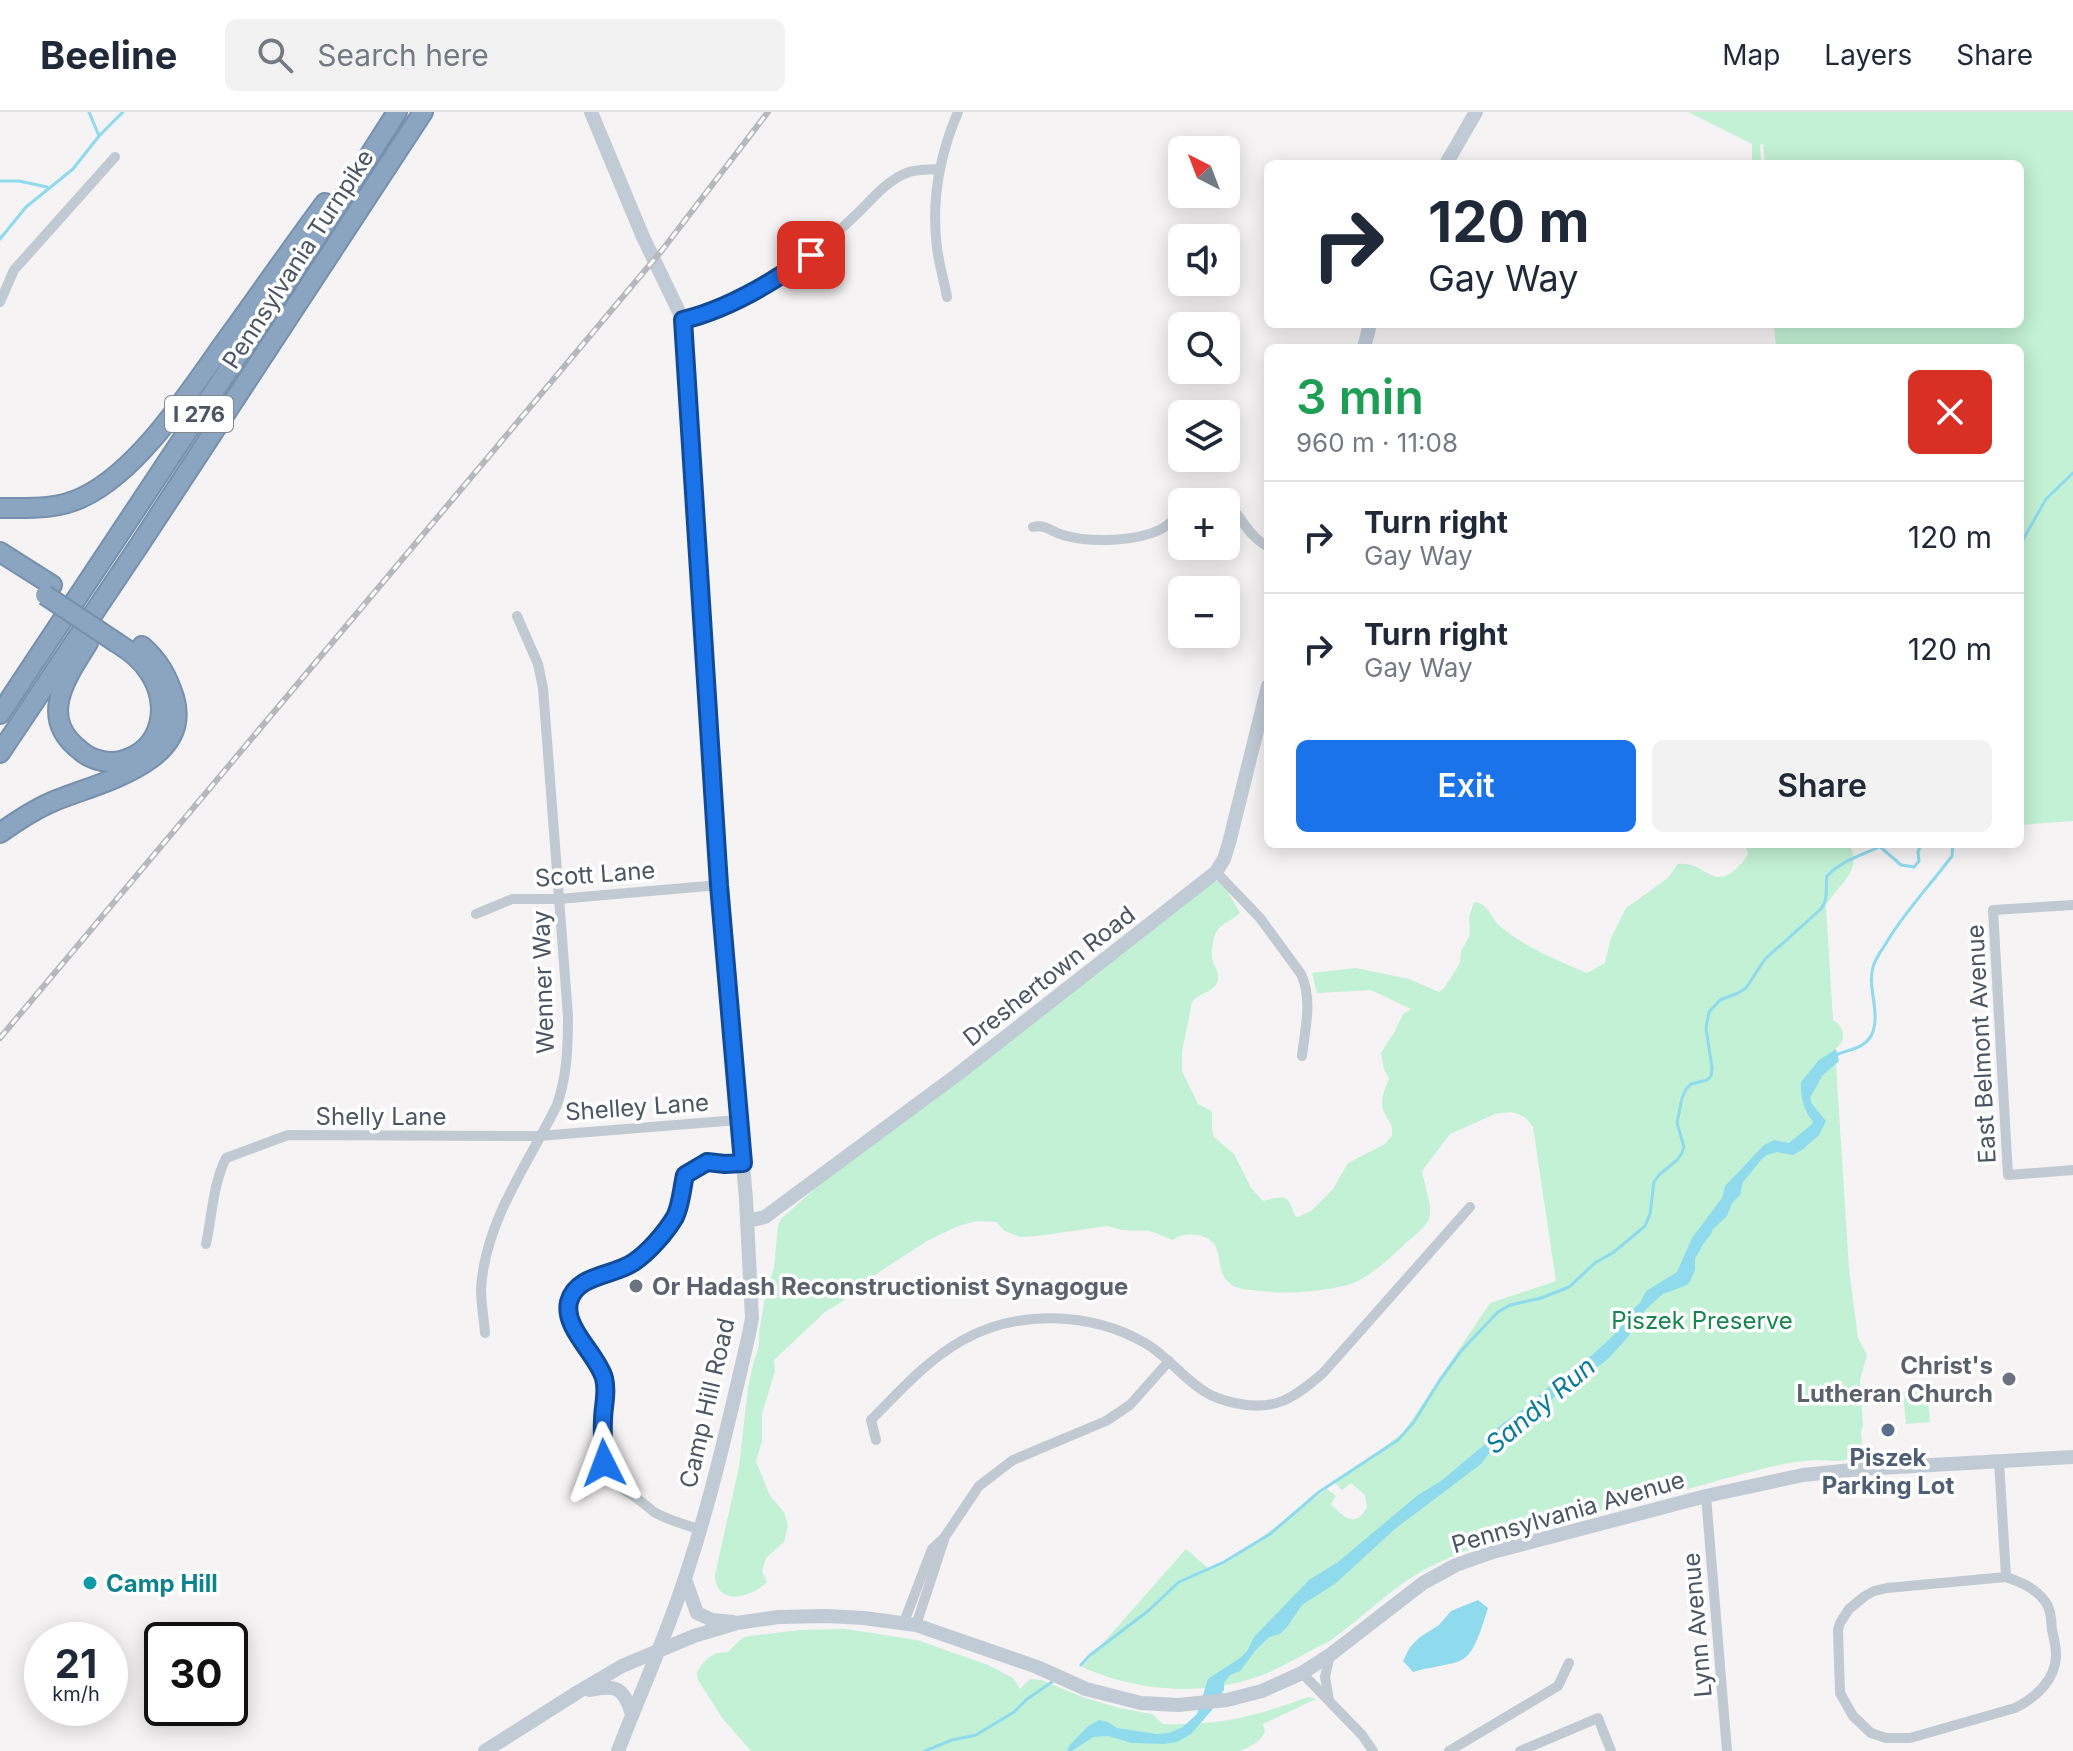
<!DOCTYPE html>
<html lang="en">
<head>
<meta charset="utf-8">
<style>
	:root { --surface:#fff; --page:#f2f2f3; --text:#1f2937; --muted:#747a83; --line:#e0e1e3; --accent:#1a73e8 }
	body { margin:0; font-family:Inter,sans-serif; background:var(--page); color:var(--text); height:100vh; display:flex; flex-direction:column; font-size:30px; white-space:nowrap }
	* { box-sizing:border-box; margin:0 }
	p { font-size:26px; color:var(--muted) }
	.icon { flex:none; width:44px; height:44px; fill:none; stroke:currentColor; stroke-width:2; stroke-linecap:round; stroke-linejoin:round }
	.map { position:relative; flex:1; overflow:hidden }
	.sheet { position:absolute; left:1264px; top:232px; width:760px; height:504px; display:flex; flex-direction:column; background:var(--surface); border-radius:12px; box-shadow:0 4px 20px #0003 }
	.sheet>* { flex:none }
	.guide { position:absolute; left:1264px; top:48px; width:760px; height:168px; border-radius:12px; box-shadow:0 4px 20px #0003; background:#fff; color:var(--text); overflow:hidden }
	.needle { width:52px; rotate:318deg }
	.controls { position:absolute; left:1168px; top:24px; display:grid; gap:16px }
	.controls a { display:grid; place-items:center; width:72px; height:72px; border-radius:12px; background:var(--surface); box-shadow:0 4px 20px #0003; font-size:40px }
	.speed { position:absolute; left:24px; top:1510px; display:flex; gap:16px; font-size:40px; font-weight:700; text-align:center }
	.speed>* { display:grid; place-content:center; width:104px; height:104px; border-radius:50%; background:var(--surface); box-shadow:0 4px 20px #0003; line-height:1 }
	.speed small { font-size:20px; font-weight:400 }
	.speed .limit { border:4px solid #111; border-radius:12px; background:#fff; color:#111 }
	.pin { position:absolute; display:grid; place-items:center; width:68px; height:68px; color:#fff; margin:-34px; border-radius:16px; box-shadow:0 4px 12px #0006 }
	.me { position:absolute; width:88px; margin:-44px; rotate:357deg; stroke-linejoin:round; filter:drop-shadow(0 0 6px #0008) }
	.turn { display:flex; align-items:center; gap:28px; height:168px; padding:0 32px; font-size:36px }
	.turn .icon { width:104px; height:104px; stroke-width:2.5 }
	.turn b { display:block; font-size:56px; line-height:68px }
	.round { display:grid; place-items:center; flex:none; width:84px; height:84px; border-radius:12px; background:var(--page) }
	.summary { display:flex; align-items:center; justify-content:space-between; height:136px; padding:0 32px }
	h1 { font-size:48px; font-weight:600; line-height:60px; color:#1e9e55 }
	.action { display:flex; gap:16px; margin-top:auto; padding:16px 32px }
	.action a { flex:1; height:92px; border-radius:12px; background:var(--accent); color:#fff; font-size:32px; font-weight:600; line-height:92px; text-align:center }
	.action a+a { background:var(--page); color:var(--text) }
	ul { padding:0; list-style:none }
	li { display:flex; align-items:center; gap:24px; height:112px; padding:0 32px; border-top:2px solid var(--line) }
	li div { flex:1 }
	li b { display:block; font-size:30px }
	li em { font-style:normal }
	header { display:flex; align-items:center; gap:48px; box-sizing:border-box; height:112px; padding:0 40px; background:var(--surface); border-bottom:2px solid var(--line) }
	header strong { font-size:38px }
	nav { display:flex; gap:44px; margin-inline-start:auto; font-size:28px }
	.search { width:560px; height:72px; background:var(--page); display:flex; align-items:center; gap:20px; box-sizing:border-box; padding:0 28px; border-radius:12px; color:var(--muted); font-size:30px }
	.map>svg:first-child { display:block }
	.green { fill:#c3f1d5 }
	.water { fill:#90daee }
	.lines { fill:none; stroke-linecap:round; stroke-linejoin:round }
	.stream { stroke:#90daee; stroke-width:3 }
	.highway-casing { stroke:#7690ad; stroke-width:22 }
	.street { stroke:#c1cad2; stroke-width:10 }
	.secondary { stroke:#c1cbd6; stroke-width:14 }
	.highway { stroke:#8ba5c1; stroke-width:18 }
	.rail-casing { stroke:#b5b8bd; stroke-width:6 }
	.rail { stroke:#fff; stroke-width:3; stroke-dasharray:9; stroke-linecap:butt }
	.highway-bridge-casing { stroke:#7690ad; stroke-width:22; stroke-linecap:butt }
	.highway-bridge { stroke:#8ba5c1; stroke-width:18 }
	.route-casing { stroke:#114b97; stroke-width:20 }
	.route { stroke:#1a73e8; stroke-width:14 }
	.worship-dot { fill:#6b7280; stroke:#fff; stroke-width:3 }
	.service-dot { fill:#5c6f8a; stroke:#fff; stroke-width:3 }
	.culture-dot { fill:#0f9aa8; stroke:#fff; stroke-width:3 }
	.labels { text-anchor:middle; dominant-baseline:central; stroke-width:7; stroke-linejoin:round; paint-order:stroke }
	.shield { fill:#fff; stroke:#808990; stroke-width:2 }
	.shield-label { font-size:22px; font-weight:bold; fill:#4a5661 }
	.street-label { font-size:24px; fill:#4a5661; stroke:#fff }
	.worship-label { font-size:24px; font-weight:bold; fill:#5b616d; stroke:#fff; text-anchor:start }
	.park-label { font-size:24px; fill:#17864f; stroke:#fff }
	.service-label { font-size:24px; font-weight:bold; fill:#4e5e75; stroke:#fff }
	.culture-label { font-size:24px; font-weight:bold; fill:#0d838f; stroke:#fff; text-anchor:start }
	.water-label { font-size:26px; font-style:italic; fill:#0c7c9b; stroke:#fff }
</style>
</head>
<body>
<header>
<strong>Beeline</strong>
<div class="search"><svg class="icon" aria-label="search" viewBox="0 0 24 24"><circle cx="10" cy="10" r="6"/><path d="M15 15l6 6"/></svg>Search here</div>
<nav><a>Map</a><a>Layers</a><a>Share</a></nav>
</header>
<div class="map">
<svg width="2073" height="1639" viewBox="0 0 2073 1639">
	<rect width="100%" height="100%" fill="#f5f3f3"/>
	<g class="green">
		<path d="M 1688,0 L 2073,0 L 2073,709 L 2020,713 L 2020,236 L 1776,236 L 1774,212 L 2020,212 L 2020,52 L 1765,52 L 1763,32 L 1760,33 L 1761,52 L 1752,52 L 1752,32 Z"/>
		<path d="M 1745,732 L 1849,732 C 1864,761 1837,772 1826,794 L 1833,908 C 1845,915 1847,929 1835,937 L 1849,1157 L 1858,1226 L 1867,1243 L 1860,1268 L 1863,1314 L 1861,1320 L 1862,1334 L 1858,1334 L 1859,1340 C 1847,1353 1834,1348 1819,1348 C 1792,1348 1750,1360 1723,1367 C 1659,1386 1593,1399 1528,1418 C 1493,1429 1459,1439 1426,1457 C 1390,1476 1362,1507 1328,1530 C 1306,1540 1286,1554 1262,1563 C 1203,1585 1139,1580 1082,1555 L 1186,1437 L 1209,1457 L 1229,1449 L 1327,1377 L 1336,1384 L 1331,1392 C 1343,1405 1356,1417 1367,1395 L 1365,1383 L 1351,1371 L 1342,1378 L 1335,1371 L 1403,1321 L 1490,1191 L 1556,1169 L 1533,1015 L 1526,1006 L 1518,1002 L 1511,1000 L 1495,1002 L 1450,1022 L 1422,1059 C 1424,1072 1433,1094 1429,1107 C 1426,1115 1415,1123 1408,1129 C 1393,1143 1378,1158 1360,1168 C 1339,1179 1286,1183 1263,1179 C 1252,1178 1236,1178 1228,1170 C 1218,1160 1221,1147 1216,1135 C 1209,1121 1184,1119 1173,1128 L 1150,1119 L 1122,1118 L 1107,1114 L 1037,1124 L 1020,1125 L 1005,1119 L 996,1110 L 977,1109 L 958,1114 L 927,1129 L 882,1158 L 840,1191 L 825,1200 L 774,1248 L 775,1259 L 762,1302 L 762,1329 L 756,1349 L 770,1384 L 784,1400 L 788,1414 L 784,1430 L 766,1446 L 762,1459 L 767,1470 C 752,1486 716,1495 715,1463 L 739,1355 L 748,1276 L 754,1249 L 759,1234 L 759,1220 L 765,1185 L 774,1156 L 778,1114 L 781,1107 L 829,1064 L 1215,768 L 1224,773 L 1240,801 C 1234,808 1220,811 1216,821 C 1213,827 1211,839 1212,846 C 1214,855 1221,861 1217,871 C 1212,881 1198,881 1192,890 L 1182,940 L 1182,959 L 1198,992 L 1210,998 L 1212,1001 L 1212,1018 L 1214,1025 L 1234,1042 L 1251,1076 L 1263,1089 C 1285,1084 1287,1080 1295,1104 L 1298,1105 L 1311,1099 L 1333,1077 L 1348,1051 L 1385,1032 L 1392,1024 C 1393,1010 1389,1011 1384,1000 C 1379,989 1385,976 1389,967 L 1384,957 L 1381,941 L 1395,919 L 1403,902 L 1411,897 L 1371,878 L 1317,881 L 1312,861 L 1356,856 L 1409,867 L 1439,880 L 1445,875 L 1460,851 L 1461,839 L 1470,823 L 1469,805 L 1474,790 C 1489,791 1490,806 1501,815 C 1526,836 1557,848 1587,861 L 1605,851 L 1611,826 L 1626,796 L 1668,766 L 1678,752 C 1704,748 1712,779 1736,757 C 1742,751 1744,749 1748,742 Z"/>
		<path d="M 1927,1278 L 1930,1310 L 1906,1312 L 1903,1280 Z"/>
		<path d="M 846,1517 L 917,1528 L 988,1553 L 1013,1566 L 1020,1577 L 1030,1567 L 1041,1568 L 1085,1586 L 1119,1596 L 1152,1602 L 1163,1612 C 1216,1614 1258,1604 1308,1585 L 1316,1587 L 1263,1612 L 1265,1620 C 1260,1630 1250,1635 1240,1639 L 751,1639 L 723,1607 L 698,1568 L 697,1561 C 703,1548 713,1539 728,1540 L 742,1526 L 750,1524 L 800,1518 Z"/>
	</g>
	<g class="water">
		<path d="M 1836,937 L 1839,949 L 1822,964 L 1810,986 L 1812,992 L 1826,1009 L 1819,1023 L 1802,1038 L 1793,1043 L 1777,1040 L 1767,1043 L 1761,1048 L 1743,1070 L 1740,1083 L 1732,1091 L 1727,1104 L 1713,1117 L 1711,1122 L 1704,1131 L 1695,1147 L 1695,1158 L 1690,1169 L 1687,1173 L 1663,1182 L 1645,1198 L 1628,1225 L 1609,1246 L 1599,1254 L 1586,1260 L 1560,1279 L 1540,1300 L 1511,1318 L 1497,1331 L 1481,1352 L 1395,1417 L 1336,1471 L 1302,1493 L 1287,1515 L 1280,1522 L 1269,1525 L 1255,1539 L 1240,1559 L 1230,1563 L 1224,1571 L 1224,1578 L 1212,1598 L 1191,1622 L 1177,1630 L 1164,1632 L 1132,1631 L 1108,1624 L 1093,1625 L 1072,1639 L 1067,1639 L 1070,1633 L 1087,1615 L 1099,1608 L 1108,1610 L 1117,1616 L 1157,1622 L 1169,1621 L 1183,1615 L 1197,1602 L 1208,1567 L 1240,1546 L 1247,1539 L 1254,1525 L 1309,1468 L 1338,1450 L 1418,1383 L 1441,1369 L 1484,1333 L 1492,1321 L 1502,1312 L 1523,1297 L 1552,1272 L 1584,1250 L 1612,1225 L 1621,1215 L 1630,1200 L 1640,1191 L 1646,1179 L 1677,1160 L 1692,1126 L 1722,1086 L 1725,1074 L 1764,1033 L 1774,1028 L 1789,1031 L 1812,1012 L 1813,1009 C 1804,1001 1800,982 1801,970 L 1819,948 Z"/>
		<path d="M 1478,1488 L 1488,1496 C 1484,1508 1477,1534 1468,1543 C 1463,1549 1452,1552 1444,1553 C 1433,1556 1424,1556 1413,1560 L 1403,1549 L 1410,1535 L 1420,1525 L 1439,1513 L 1451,1499 Z"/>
	</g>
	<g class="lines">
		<g class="stream">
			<path d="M 89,0 L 99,24"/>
			<path d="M 0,69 L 19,69 L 47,75"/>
			<path d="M 0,127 L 26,95 L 73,57 L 99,24 L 123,0"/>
			<path d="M 2020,433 L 2046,387 L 2073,361"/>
			<path d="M 1877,732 L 1901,753 L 1914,755 L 1919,749 L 1918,740 L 1921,732"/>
			<path d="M 1836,943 C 1849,937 1865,937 1872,922 C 1881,901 1867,876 1873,855 C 1875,847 1881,839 1885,833 C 1904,800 1929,775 1952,744 L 1953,732"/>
			<path d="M 1081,1553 L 1089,1544 L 1148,1499 L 1179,1470 L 1224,1450 L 1270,1422 L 1319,1380 L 1398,1328 L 1414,1310 L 1440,1268 L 1462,1238 L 1498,1200 L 1510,1193 L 1541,1186 L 1569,1175 L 1595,1151 L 1614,1140 L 1645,1114 L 1650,1102 L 1654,1070 L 1659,1063 L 1677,1048 L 1682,1041 L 1684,1035 L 1677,1011 L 1682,986 L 1686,977 L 1691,972 L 1707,968 L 1711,964 L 1712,956 L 1706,916 L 1709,900 L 1720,888 L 1738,881 L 1746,876 L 1765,847 L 1821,797 C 1829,786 1825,776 1827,764 C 1841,749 1860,744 1879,735"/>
			<path d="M 925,1639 L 952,1628 L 976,1623 L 1014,1600 L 1026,1588 L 1052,1570"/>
		</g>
		<g class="highway-casing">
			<g id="highway">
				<path d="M 0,396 C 29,396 57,398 83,385 C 138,359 188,282 222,234 C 257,186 290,138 325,91"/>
				<path d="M 0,440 L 52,473"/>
				<path d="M 88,531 C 66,566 37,606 81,639 C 91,648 108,652 121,649 C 163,638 171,592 149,560 C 141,547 130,539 117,531"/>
				<path d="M 0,602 L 341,88 L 397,0"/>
				<path d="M 0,641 L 140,432 L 423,0"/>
				<path d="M 0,721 C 17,709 33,698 52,690 C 96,671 194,652 174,585 C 167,564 159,549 142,534"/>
			</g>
		</g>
		<g class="street">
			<path d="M 947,185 C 944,169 939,152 937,136 C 931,89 940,42 958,0"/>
			<path d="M 0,190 L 14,158 L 115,45"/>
			<path d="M 683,208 C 728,197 773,172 810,144 C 828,130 844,114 861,98 C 875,84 889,67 909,60 C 919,57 930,58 940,57"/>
			<path d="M 1194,390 C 1227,373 1234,403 1253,423 C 1257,428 1262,431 1268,435"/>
			<path d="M 1033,415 C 1046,412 1051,420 1063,423 C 1089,431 1138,430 1163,416 C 1170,412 1176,406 1182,400"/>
			<path d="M 1216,760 L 1260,806 L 1301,862 C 1313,888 1305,916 1302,944"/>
			<path d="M 2073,793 L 1993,798 L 2008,1063 L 2073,1058"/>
			<path d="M 476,802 L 512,787 L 559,787 L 719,773"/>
			<path d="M 206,1132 C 212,1104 213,1072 226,1046 L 288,1023 L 539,1024 L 738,1008"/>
			<path d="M 485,1221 C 484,1207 481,1192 481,1177 C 485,1109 528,1052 557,993 C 567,964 568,935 568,904 L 543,576 L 538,552 L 517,504"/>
			<path d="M 876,1328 L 871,1308 C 900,1279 927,1248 963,1228 C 1018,1197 1091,1200 1145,1231 C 1168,1244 1184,1268 1207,1281 C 1215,1286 1226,1289 1235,1291 C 1275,1300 1294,1286 1323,1261 L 1470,1095"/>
			<path d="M 1999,1349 L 2006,1465"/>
			<path d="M 1706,1384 L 1727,1639"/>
			<path d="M 700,1418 C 685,1412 667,1408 654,1400 C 648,1395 642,1390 635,1385 C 626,1380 618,1375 611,1366 C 600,1352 602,1325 602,1307 C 603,1293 608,1280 603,1265 C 596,1241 557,1210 572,1184 C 582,1165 606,1163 624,1156 C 641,1149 666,1121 675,1105 C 681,1093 682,1076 685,1063 L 707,1050 L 725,1052 L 743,1051"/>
			<path d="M 2006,1465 C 2020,1470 2034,1475 2044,1488 C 2051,1496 2051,1507 2052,1518 C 2054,1526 2056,1535 2056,1543 C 2056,1568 2035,1586 2015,1596 L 1910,1626 L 1886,1626 L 1871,1621 L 1853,1604 L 1840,1581 L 1838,1518 L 1840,1511 L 1849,1497 L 1865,1484 L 1874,1479 L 1887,1476 Z"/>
			<path d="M 904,1510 L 932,1437 L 944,1426 L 979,1374 L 1013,1348 L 1106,1309 L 1130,1293 L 1169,1249"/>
			<path d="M 916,1513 L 944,1428"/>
			<path d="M 1302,1561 L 1362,1623 L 1373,1639"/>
			<path d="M 1329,1588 L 1325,1565 L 1330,1543"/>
			<path d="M 1449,1639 L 1558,1574 L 1569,1551"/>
			<path d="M 1520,1639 L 1598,1606 L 1611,1639"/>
		</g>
		<g class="secondary">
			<path d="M 591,0 L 643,125 L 683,208 L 719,773 L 746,1087 L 752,1206 L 749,1222 C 730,1304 711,1389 684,1469 C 665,1527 640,1582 618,1639"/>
			<path d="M 1446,52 L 1476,0"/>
			<path d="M 1364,236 L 1370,212"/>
			<path d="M 747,1109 L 765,1105 L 958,962 L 1216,760 L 1224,747 L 1229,731 L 1268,574"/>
			<path d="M 685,1467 L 697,1501 L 712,1508 L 733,1510"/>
			<path d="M 590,1578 C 616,1572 624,1576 632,1602"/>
			<path d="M 485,1639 L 578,1580 L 622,1554 L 694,1524 L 737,1511 L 778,1505 L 826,1504 L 864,1506 L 916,1513 L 1037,1555 L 1086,1577 L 1141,1591 L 1178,1593 L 1227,1588 L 1262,1579 L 1302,1561 L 1330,1543 L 1423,1471 L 1456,1453 L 1493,1440 L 1706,1384 L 1803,1363 L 1862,1357 L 2073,1345"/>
		</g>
		<use href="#highway" class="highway"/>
		<g class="rail-casing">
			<path id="rail" d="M 0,926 L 663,137 L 768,0"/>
		</g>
		<use href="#rail" class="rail"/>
		<g class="highway-bridge-casing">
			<path id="highway-bridge" d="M 45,483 L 117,531"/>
		</g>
		<use href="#highway-bridge" class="highway-bridge"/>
	</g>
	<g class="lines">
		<g class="route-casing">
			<path id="route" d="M 604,1351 C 604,1337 602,1323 603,1308 C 603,1294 608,1281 604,1266 C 597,1242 563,1216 569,1190 C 576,1162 615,1164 634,1150 C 649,1140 666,1120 675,1105 C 681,1093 682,1076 685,1063 L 707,1050 L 725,1052 L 743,1051 L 719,773 L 683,208 C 729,197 772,171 811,143"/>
		</g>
		<use href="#route" class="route"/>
	</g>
	<g class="worship-dot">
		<circle cx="636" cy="1174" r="8"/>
		<circle cx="2009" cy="1267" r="8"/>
	</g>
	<circle class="service-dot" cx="1888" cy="1318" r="8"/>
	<circle class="culture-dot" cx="90" cy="1471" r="8"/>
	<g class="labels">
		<rect class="shield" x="165" y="284" width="68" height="36" rx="6"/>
		<g class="shield-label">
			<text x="199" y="302">I 276</text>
		</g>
		<g class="street-label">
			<text transform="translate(298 147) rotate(-57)">Pennsylvania Turnpike</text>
			<text transform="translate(595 762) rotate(-4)">Scott Lane</text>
			<text transform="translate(1049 864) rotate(-38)">Dreshertown Road</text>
			<text transform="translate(543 870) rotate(-92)">Wenner Way</text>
			<text transform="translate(1981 932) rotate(-93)">East Belmont Avenue</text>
			<text transform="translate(637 995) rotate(-4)">Shelley Lane</text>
			<text x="381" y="1004">Shelly Lane</text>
			<text transform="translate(707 1291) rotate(-77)">Camp Hill Road</text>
			<text transform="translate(1568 1400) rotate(-16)">Pennsylvania Avenue</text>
			<text transform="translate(1697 1513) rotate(-95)">Lynn Avenue</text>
		</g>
		<g class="worship-label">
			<text x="652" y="1174">Or Hadash Reconstructionist Synagogue</text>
			<text x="1993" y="1253" text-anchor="end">Christ's<tspan x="1993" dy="28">Lutheran Church</tspan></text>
		</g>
		<g class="park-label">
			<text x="1702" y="1208">Piszek Preserve</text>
		</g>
		<g class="service-label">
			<text x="1888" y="1345">Piszek<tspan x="1888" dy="28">Parking Lot</tspan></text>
		</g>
		<g class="culture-label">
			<text x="106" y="1471">Camp Hill</text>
		</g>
		<g class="water-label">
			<text transform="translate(1540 1293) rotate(-40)">Sandy Run</text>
		</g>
	</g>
</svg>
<div class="controls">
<a><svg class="needle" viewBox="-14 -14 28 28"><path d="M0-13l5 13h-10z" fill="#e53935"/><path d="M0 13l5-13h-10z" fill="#747a83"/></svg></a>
<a><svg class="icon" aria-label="sound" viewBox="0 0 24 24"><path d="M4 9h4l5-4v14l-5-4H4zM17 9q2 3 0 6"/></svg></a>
<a><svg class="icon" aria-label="search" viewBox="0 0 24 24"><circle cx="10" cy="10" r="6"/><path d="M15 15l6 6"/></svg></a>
<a><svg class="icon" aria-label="layers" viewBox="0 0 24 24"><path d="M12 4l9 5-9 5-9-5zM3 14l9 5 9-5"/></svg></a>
<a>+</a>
<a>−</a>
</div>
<div class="speed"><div>21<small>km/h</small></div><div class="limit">30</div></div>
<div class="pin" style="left:811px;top:143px;background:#d93025"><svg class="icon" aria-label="arrive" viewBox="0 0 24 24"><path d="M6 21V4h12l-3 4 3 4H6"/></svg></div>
<svg class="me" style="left:604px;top:1351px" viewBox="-20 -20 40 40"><path d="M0-17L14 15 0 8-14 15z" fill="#1a73e8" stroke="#fff" stroke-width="4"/></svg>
<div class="guide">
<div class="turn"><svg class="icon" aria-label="right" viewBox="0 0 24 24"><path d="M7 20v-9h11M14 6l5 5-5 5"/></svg><div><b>120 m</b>Gay Way</div></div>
</div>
<section class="sheet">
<div class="summary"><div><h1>3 min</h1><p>960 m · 11:08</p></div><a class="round" style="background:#d93025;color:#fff"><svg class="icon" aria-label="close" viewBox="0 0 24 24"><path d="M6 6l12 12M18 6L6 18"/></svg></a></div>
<ul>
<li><svg class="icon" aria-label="right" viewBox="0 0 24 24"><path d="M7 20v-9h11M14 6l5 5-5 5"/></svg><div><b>Turn right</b><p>Gay Way</p></div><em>120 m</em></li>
<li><svg class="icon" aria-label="right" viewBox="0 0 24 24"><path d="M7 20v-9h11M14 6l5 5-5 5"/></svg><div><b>Turn right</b><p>Gay Way</p></div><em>120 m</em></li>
</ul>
<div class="action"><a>Exit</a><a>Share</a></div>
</section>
</div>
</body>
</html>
